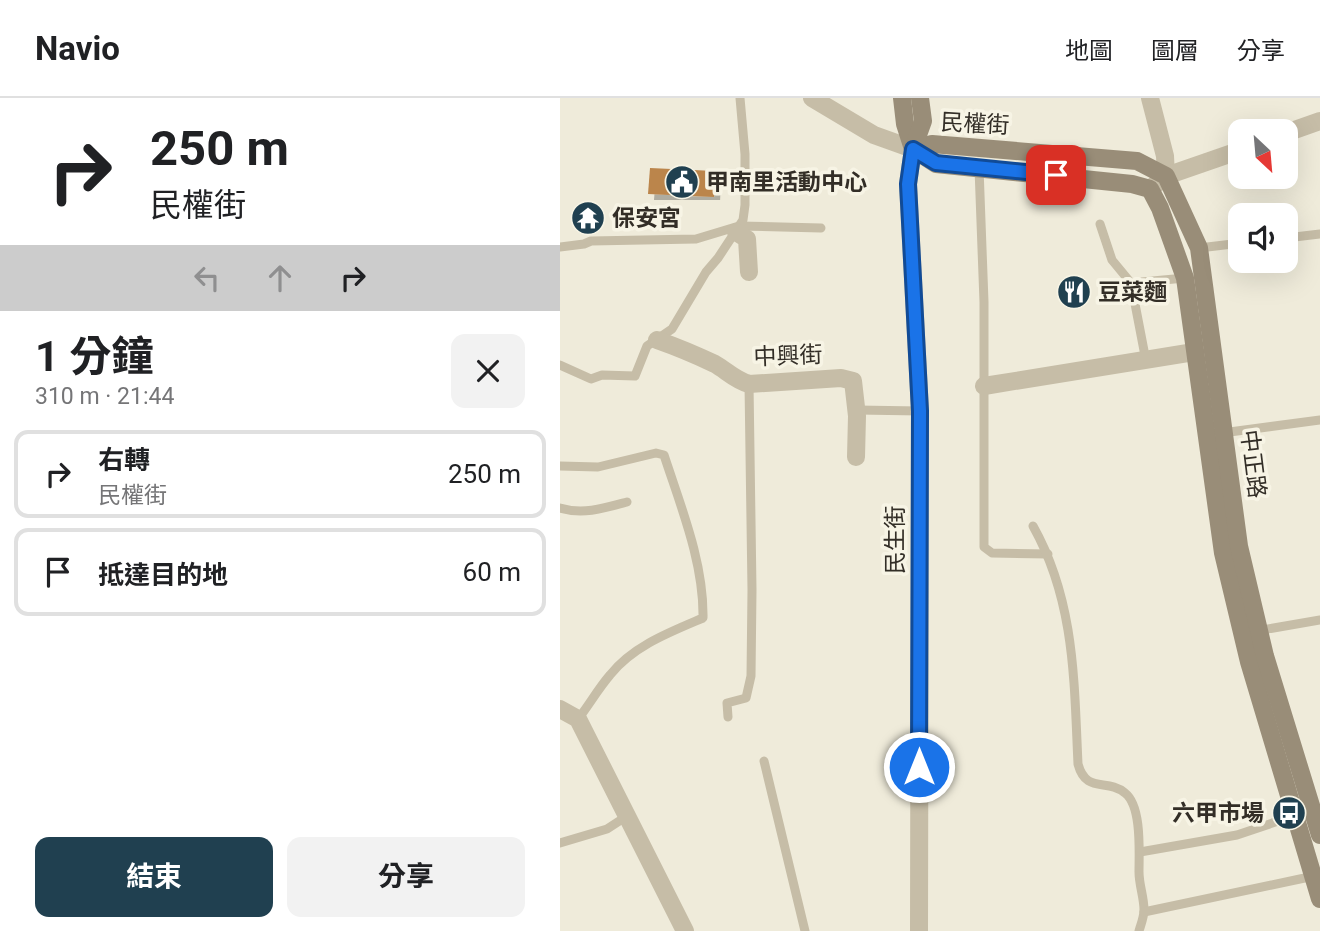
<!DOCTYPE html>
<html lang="zh-TW">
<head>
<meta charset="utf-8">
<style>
	:root { --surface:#fff; --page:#f2f2f2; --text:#202124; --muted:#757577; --line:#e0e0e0; --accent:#204050 }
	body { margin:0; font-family:Roboto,"Noto Sans TC",sans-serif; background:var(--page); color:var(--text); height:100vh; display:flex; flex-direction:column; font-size:26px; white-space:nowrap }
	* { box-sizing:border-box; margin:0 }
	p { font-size:23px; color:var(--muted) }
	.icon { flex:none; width:38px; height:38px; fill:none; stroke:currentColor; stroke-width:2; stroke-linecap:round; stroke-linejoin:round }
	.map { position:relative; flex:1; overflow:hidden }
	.side { display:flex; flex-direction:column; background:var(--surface); width:560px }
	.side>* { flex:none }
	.banner { background:#fff; color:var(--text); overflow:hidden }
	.needle { width:46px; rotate:154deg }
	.buttons { position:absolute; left:668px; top:21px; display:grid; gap:14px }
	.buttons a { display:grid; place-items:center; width:70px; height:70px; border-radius:14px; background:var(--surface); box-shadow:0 7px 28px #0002; font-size:35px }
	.pin { position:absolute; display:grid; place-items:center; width:60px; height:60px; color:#fff; margin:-30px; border-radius:14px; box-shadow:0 4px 10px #0006 }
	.me { position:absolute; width:77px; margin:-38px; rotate:0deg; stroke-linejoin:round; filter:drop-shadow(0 0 5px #0008) }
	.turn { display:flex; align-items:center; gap:24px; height:147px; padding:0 35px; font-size:32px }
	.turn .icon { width:91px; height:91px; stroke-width:2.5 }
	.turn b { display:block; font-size:49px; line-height:60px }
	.lanes { display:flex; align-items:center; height:66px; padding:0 35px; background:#0003; justify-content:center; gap:35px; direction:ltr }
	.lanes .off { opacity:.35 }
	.round { display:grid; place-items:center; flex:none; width:74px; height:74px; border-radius:14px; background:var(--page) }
	.head { display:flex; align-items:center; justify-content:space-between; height:119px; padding:0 35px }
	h1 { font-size:42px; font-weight:700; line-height:52px }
	.button { display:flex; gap:14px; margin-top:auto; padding:14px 35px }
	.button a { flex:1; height:80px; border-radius:14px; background:var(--accent); color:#fff; font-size:28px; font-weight:700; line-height:80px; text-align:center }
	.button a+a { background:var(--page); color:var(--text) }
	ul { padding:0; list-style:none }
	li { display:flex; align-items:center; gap:21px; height:88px; margin:0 14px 10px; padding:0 21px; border:4px solid var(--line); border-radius:14px }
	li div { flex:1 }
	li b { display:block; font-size:26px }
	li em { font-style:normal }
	header { display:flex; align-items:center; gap:42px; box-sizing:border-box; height:98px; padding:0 35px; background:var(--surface); border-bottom:2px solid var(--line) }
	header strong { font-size:33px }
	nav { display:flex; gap:38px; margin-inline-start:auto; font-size:24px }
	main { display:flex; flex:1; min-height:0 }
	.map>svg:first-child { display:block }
	.building { fill:#bb854b; filter:url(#shadow) }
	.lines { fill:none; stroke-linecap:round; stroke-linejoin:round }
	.service { stroke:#c6bda7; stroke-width:9 }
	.minor { stroke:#c6bda7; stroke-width:18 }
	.tertiary { stroke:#c6bda7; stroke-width:18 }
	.secondary { stroke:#998d78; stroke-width:18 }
	.route-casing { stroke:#114b97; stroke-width:18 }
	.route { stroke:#1a73e8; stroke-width:12 }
	.labels { text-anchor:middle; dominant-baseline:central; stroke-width:7; stroke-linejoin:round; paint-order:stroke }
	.street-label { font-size:23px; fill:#332e27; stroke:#f7f4e5 }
	.poi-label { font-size:23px; font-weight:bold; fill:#332e27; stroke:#f7f4e5; text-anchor:start }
</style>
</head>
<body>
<header>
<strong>Navio</strong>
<nav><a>地圖</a><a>圖層</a><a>分享</a></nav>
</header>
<main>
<section class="side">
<div class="banner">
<div class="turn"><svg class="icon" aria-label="right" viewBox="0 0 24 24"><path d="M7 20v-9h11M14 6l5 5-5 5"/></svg><div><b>250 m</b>民權街</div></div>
<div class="lanes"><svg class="icon off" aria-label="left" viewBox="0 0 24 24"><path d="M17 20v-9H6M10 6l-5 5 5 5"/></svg><svg class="icon off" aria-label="ahead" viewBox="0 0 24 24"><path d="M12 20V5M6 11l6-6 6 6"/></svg><svg class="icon" aria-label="right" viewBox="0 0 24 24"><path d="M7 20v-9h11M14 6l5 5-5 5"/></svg></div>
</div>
<div class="head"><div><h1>1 分鐘</h1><p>310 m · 21:44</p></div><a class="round"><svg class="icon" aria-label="close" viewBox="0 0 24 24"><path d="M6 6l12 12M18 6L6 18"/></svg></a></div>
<ul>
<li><svg class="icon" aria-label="right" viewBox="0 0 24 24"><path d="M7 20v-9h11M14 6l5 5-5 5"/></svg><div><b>右轉</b><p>民權街</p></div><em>250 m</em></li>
<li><svg class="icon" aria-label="arrive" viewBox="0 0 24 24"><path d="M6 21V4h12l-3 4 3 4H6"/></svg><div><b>抵達目的地</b></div><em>60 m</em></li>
</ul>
<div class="button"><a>結束</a><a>分享</a></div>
</section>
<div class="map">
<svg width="760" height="833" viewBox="0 0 760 833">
	<defs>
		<filter id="shadow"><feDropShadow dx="6" dy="6" stdDeviation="0" flood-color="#0004"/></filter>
	</defs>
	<rect width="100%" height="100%" fill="#efebda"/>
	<path class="building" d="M 90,70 L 155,73 L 154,99 L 88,96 Z"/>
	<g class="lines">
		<g class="service">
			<path d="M 419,70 L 424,204 L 424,449 L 432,455 L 488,456"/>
			<path d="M 540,126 L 552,162 L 571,185 L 586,263"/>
			<path d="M 726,140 L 760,136"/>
			<path d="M 0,149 L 24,146 L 31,143 L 136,141 L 179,128 L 261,130"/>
			<path d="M 639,150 L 681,145"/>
			<path d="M 571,185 L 625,180"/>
			<path d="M 0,267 L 31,281 L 42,277 L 75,278 L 87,248 L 112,231 L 146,174 L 158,160 L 183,122 L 185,107 L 185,56 L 180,0"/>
			<path d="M 297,312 L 360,313"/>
			<path d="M 662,335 L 760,322"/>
			<path d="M 0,368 L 38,369 L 96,355 L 104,357 C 121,409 144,465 143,520 C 110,534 73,548 50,577 C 38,591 29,607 18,621"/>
			<path d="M 0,410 C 23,417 45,410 67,404"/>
			<path d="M 473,428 C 515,503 514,582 518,666 C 526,696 547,680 565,695 C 582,708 579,754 579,774 C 579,787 584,799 584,812 C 584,819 581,826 579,833"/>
			<path d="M 696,533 L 760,522"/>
			<path d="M 168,619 L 167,605 L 186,600 L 191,578 L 192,492 L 189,286"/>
			<path d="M 204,663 L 245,833"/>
			<path d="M 0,745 L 47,731 L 67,718"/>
			<path d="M 580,754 L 677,737 L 736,717"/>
			<path d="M 584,814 L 754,778"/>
		</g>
		<g class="minor">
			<path d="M 590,0 L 605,58 L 606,78"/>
			<path d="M 726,35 L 760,23"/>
			<path d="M 353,51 L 348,86 L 360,313 L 359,833"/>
			<path d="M 590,91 L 606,78 L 681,52"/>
			<path d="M 176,134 L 187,141 L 189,174"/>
			<path d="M 97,242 C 117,249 136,257 155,266 C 167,273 175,282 189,286 L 281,280 L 293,283 L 297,318 L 296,359"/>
			<path d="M 424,288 L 634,254"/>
			<path d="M 0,611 L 18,621 L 125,833"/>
		</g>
		<path class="tertiary" d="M 252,0 L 314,37 L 353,51"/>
		<g class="secondary">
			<path d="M 342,0 L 345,26 L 353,51"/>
			<path d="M 353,51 L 376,66 L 572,86 L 590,91 L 600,110 L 625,180 L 663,455 L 689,564 L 760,801"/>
			<path d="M 353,51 L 372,46 L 577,63 L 606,78 L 639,150 L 679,448 L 705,558 L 760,737"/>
			<path d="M 353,51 L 363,23 L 360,0"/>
		</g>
	</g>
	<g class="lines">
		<g class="route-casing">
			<path id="route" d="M 359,669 L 360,313 L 348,86 L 353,51 L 376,65 L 496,77"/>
		</g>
		<use href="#route" class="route"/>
	</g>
	<defs>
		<g id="civic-disc" transform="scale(1.75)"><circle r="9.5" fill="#204050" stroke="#f7f4e5"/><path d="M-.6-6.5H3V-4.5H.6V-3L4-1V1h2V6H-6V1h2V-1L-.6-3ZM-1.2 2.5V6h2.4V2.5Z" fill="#fff"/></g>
		<g id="temple-disc" transform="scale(1.75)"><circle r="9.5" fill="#204050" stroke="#f7f4e5"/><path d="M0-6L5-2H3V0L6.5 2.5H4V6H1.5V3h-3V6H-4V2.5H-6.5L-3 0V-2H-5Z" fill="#fff"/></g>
		<g id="restaurant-disc" transform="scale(1.75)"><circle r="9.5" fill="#204050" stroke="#f7f4e5"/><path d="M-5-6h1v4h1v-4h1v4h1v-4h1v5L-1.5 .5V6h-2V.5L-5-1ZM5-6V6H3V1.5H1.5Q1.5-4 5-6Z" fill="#fff"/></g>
		<g id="bus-disc" transform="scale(1.75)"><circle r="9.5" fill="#204050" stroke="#f7f4e5"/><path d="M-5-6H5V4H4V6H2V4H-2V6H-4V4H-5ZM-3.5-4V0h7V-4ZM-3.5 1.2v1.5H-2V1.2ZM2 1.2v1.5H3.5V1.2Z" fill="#fff"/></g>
	</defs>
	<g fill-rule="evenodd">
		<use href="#civic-disc" x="122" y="84"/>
		<use href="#temple-disc" x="28" y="120"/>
		<use href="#restaurant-disc" x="514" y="194"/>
		<use href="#bus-disc" x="729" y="715"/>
	</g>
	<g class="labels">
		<g class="street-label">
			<text transform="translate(415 26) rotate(3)">民權街</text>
			<text transform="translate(228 258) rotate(-2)">中興街</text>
			<text transform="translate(693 366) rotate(83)">中正路</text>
			<text transform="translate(335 442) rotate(-90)">民生街</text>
		</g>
		<g class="poi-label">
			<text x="146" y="84">甲南里活動中心</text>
			<text x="52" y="120">保安宮</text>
			<text x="538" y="194">豆菜麵</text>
			<text x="704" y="715" text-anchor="end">六甲市場</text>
		</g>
	</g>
</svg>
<div class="buttons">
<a><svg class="needle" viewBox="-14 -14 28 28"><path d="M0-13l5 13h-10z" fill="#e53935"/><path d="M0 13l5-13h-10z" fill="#757577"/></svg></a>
<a><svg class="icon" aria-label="sound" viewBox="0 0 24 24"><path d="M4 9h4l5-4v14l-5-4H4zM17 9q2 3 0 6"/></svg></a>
</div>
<div class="pin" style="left:496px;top:77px;background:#d93025"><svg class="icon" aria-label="arrive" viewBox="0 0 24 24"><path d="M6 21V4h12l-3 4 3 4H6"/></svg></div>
<svg class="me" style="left:359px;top:669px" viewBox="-20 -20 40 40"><circle r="17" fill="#1a73e8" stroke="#fff" stroke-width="3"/><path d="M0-11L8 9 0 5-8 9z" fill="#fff"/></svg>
</div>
</main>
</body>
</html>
